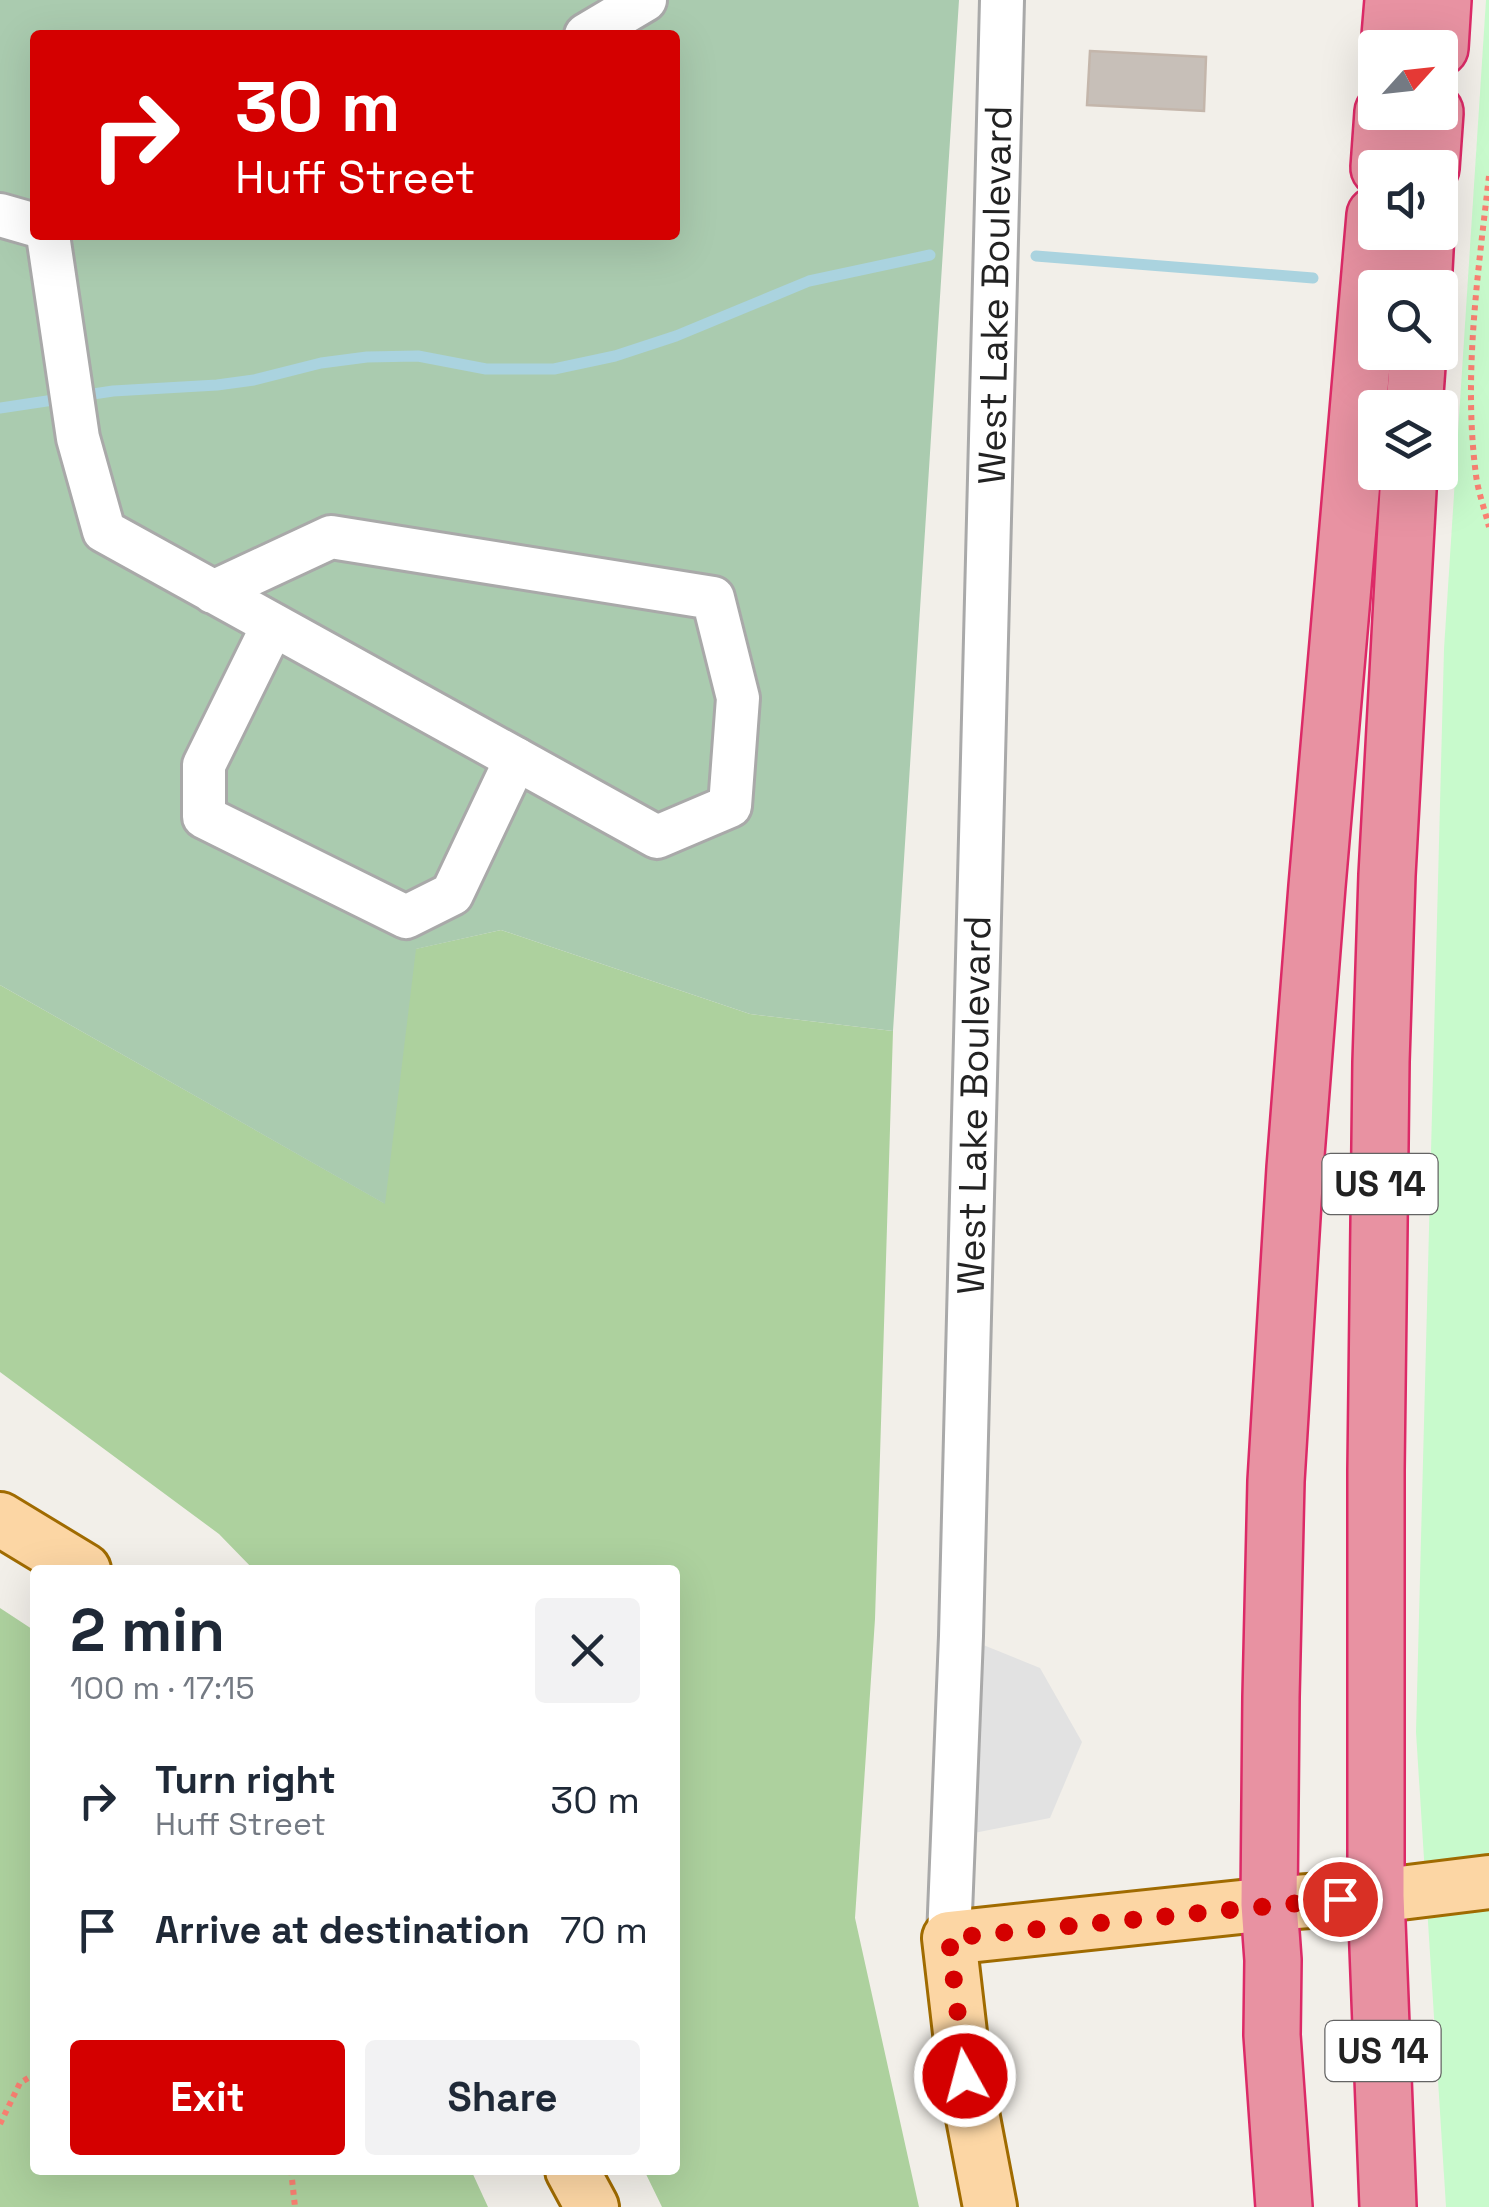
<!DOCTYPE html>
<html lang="en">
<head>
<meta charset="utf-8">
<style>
	:root { --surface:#fff; --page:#f2f2f3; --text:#1f2937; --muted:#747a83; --accent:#d40000 }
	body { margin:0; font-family:"Space Grotesk",sans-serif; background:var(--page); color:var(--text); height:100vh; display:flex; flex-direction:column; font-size:38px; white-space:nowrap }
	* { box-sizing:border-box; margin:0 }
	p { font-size:32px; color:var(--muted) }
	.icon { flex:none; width:55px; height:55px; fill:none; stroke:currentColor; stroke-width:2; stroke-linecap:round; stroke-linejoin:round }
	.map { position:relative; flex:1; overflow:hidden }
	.sheet { position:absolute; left:30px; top:1565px; width:650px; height:610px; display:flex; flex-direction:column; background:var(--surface); border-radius:10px; box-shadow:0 10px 40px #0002 }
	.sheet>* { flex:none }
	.guide { position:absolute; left:30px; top:30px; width:650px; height:210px; border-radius:10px; box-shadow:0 10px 40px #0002; background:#d40000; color:#fff; overflow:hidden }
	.needle { width:65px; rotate:63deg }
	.buttons { position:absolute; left:1358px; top:30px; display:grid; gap:20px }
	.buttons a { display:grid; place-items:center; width:100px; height:100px; border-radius:10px; background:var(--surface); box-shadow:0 10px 40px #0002; font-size:50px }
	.pin { position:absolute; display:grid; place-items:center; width:85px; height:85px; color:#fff; margin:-42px; border:5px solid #fff; border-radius:50%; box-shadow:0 2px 10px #0007 }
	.me { position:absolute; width:110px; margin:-55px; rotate:353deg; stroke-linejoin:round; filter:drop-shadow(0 0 8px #0008) }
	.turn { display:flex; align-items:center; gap:35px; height:210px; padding:0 40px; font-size:45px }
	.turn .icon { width:130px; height:130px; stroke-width:2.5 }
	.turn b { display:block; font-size:70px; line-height:85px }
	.round { display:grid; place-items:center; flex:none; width:105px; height:105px; border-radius:10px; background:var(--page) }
	.headline { display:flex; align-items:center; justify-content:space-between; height:170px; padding:0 40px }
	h1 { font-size:60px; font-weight:800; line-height:75px }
	.cta { display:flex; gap:20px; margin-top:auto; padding:20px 40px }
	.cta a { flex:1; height:115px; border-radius:10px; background:var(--accent); color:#fff; font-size:40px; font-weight:800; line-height:115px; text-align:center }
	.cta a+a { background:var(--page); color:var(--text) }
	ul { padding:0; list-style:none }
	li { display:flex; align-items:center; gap:30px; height:130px; padding:0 40px }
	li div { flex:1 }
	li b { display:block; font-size:38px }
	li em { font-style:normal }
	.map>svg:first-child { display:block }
	.forest { fill:#add19e }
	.cemetery { fill:#aacbaf; fill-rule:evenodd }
	.park { fill:#c8facc }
	.parking { fill:#e2e2e2 }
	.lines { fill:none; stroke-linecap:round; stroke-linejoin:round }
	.stream { stroke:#aad3df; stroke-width:11 }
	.building { fill:#c7bfb8; stroke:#c4b6ab; stroke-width:2.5 }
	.minor-casing { stroke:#a9a9a9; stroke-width:48 }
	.major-casing { stroke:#a06b00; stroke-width:58 }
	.highway-casing { stroke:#dc2a67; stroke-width:60 }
	.path { stroke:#fa8072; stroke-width:6; stroke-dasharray:5 5; stroke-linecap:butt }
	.minor { stroke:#fff; stroke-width:42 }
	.major { stroke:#fcd6a4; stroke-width:52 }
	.highway { stroke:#e892a2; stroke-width:55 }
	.route { stroke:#d40000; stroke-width:18; stroke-dasharray:0 32.4 }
	.labels { text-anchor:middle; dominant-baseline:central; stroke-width:9; stroke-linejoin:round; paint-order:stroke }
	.shield { fill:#fff; stroke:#646464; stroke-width:2.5 }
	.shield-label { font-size:35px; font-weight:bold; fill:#222 }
	.street-label { font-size:38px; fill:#222; stroke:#fff }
</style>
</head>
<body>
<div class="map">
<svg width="1489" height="2207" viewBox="0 0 1489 2207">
	<rect width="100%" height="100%" fill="#f2efe9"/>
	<g class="forest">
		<path d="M 501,930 L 750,1014 L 893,1031 L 875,1619 L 855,1918 L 919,2207 L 662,2207 L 644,2170 L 675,2170 L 675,1570 L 254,1570 L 219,1534 L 0,1372 L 0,985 L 384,1203 L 415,949 Z"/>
		<path d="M 0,1608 L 35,1631 L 35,2170 L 471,2170 L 488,2207 L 0,2207 Z"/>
	</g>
	<path class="cemetery" d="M 0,0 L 959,0 L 893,1031 L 750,1014 L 501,930 L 416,949 L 385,1204 L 0,985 ZM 35,35 L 675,35 L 675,235 L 35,235 Z"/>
	<path class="park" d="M 1486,0 L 1489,0 L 1489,2207 L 1446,2207 L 1416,1732 L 1444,649 Z"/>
	<path class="parking" d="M 961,1636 L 1040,1668 L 1082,1742 L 1050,1818 L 954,1837 Z"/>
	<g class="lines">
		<g class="stream">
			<path d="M 1036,256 L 1313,278"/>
			<path d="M 0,408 L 113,391 L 217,385 L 254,380 L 321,363 L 367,357 L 418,356 L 486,369 L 554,369 L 615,356 L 676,336 L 809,281 L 930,255"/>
		</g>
	</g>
	<path class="building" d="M 1090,51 L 1206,57 L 1204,111 L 1087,105 Z"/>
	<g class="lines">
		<g class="minor-casing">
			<g id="minor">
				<path d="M 586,35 L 645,0"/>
				<path d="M 0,215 L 35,225"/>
				<path d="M 48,235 L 78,438 L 104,531 L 657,837 L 730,806 L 738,698 L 713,598 L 331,537 L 213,592"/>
				<path d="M 273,625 L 204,765 L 204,817 L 406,917 L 452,894 L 516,759"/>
				<path d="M 949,1938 L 961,1636 L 1002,0"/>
			</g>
		</g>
		<g class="major-casing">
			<g id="major">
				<path d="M 0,1519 L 84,1570"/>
				<path d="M 572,2170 L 592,2207"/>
				<path d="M 990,2207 L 965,2076 L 949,1938 L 1269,1904 L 1376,1896 L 1489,1882"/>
			</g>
		</g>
		<g class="highway-casing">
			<g id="highway">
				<path d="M 1389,48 L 1393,0"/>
				<path d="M 1440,48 L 1443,0"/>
				<path d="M 1379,168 L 1383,112"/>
				<path d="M 1431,168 L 1435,112"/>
				<path d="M 1423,288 L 1426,232"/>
				<path d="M 1414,408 L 1418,352"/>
				<path d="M 1284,2207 L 1272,2035 L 1273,1960 L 1269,1904 L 1271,1697 L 1276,1481 L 1295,1168 L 1317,886 L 1375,215"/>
				<path d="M 1388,2207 L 1376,1896 L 1376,1470 L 1381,1062 L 1387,875 L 1409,472"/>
			</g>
		</g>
		<g class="path">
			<path d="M 1489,176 C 1478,274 1463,376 1476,475 C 1478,492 1485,510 1489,527"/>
			<path d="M 0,2124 L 20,2083 L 35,2074"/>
			<path d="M 291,2170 L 295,2207"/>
		</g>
		<use href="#minor" class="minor"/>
		<use href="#major" class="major"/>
		<use href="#highway" class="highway"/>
	</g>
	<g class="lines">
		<path class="route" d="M 965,2076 L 949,1938 L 1340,1899"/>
	</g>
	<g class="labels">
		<g class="shield">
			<rect x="1322.5" y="1154" width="115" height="60" rx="8"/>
			<rect x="1325.5" y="2021" width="115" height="60" rx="8"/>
		</g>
		<g class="shield-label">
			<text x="1380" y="1184">US 14</text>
			<text x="1383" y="2051">US 14</text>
		</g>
		<g class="street-label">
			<text transform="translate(995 295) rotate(-89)">West Lake Boulevard</text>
			<text transform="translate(974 1105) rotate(-89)">West Lake Boulevard</text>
		</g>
	</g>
</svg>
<div class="buttons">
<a><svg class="needle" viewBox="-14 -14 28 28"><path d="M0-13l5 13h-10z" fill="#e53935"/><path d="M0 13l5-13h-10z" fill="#747a83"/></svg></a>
<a><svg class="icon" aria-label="sound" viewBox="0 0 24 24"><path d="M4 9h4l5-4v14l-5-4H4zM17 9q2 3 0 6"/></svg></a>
<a><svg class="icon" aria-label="search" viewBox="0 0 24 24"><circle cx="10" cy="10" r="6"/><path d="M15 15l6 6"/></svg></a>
<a><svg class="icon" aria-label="layers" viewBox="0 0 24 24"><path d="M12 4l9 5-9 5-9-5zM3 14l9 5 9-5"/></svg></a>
</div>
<div class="pin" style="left:1340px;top:1899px;background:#d93025"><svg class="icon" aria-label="arrive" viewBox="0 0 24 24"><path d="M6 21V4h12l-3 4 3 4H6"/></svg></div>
<svg class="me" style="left:965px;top:2076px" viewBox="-20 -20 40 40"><circle r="17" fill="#d40000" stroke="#fff" stroke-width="3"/><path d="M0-11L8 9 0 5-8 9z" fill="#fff"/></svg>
<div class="guide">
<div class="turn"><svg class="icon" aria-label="right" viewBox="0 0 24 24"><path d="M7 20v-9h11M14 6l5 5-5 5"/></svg><div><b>30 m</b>Huff Street</div></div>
</div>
<section class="sheet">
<div class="headline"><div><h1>2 min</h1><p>100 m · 17:15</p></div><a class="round"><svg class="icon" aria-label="close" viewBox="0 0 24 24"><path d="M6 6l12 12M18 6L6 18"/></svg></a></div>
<ul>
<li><svg class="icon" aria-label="right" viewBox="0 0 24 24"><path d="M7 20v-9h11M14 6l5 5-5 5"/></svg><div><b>Turn right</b><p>Huff Street</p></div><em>30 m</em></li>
<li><svg class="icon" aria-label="arrive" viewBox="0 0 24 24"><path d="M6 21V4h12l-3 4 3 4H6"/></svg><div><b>Arrive at destination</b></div><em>70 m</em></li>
</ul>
<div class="cta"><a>Exit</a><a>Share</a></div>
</section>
</div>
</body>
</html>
